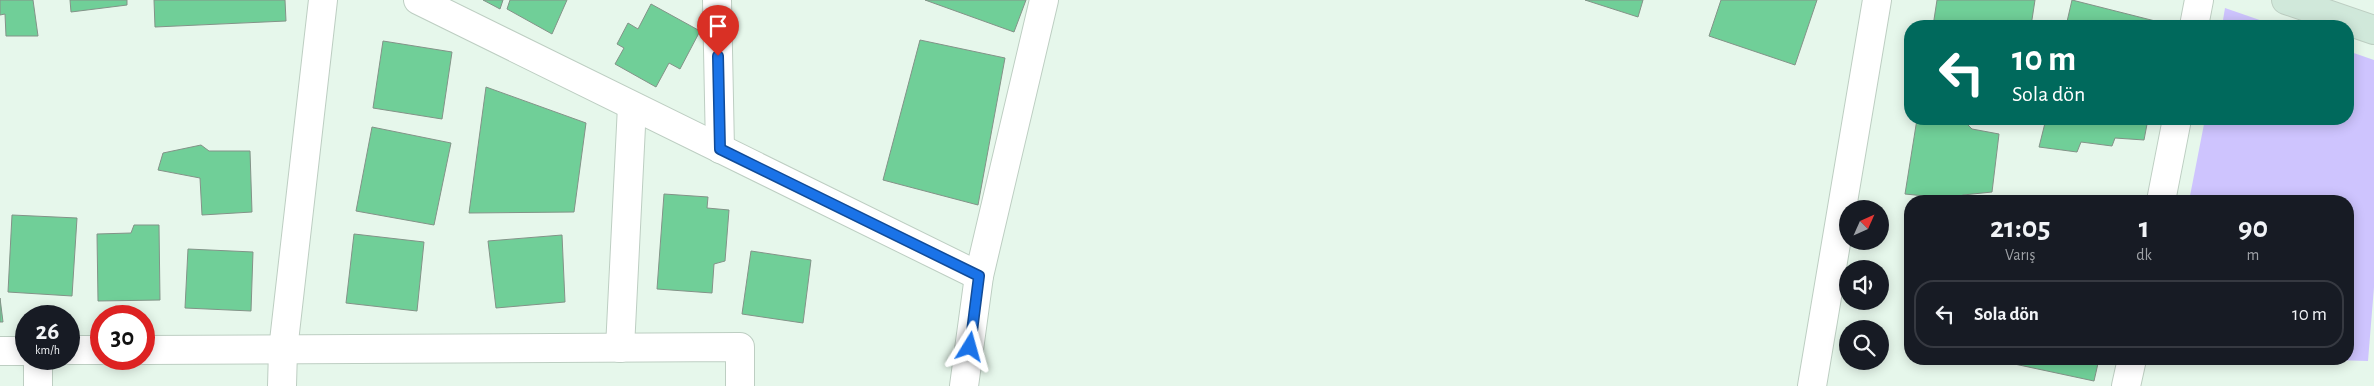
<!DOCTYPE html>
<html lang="tr">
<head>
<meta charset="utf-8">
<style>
	:root { --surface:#171b24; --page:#242831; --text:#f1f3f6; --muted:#9ea1a6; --line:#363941 }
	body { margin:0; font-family:"Alegreya Sans",sans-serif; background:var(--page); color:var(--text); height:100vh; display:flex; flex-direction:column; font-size:19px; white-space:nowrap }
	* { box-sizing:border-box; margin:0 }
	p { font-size:16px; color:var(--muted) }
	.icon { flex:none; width:28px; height:28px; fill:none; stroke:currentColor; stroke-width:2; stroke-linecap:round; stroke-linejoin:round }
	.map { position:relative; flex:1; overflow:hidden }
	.panel { position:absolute; left:1904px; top:195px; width:450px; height:170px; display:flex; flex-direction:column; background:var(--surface); border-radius:20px; box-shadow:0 2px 12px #0003 }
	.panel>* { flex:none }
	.hud { position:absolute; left:1904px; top:20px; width:450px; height:105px; border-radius:20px; box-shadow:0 2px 12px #0003; background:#00695c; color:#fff; overflow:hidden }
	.needle { width:32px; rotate:45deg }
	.tools { position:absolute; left:1839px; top:200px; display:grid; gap:10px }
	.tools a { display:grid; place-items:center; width:50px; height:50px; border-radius:50%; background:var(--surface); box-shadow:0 2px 12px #0003; font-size:25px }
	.speed { position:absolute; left:15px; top:305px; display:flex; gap:10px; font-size:25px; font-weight:700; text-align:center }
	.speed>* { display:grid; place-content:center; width:65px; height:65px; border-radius:50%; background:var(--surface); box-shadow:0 2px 12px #0003; line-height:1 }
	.speed small { font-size:12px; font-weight:400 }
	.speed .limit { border:8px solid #d22; background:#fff; color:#111 }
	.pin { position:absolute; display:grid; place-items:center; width:42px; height:42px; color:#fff; margin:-51px -21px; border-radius:50% 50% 50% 0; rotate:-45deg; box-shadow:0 0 5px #0007 }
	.pin .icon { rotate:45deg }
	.me { position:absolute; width:55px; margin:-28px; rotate:8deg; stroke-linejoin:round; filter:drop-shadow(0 0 4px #0008) }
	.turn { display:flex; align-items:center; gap:18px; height:105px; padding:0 25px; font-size:22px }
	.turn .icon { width:65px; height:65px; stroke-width:2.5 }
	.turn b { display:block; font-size:35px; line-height:42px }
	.eta { display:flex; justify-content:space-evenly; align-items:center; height:85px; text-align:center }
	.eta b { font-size:30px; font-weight:700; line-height:35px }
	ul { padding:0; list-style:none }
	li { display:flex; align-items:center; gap:15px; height:68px; margin:0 10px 8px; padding:0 15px; border:2px solid var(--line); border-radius:20px }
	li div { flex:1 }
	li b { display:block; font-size:19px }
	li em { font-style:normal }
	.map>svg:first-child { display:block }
	.green { fill:#cec4fe }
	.building { fill:#70cf98; stroke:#839388 }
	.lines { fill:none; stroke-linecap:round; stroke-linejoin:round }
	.street-casing { stroke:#bdcec2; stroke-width:30 }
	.secondary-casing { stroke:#bdcec2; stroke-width:30 }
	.street { stroke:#fff; stroke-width:28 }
	.secondary { stroke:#d0e8da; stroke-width:28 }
	.route-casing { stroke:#114b97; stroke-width:12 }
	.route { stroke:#1a73e8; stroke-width:9 }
</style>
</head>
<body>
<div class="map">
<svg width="2374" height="386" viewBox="0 0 2374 386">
	<rect width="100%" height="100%" fill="#e6f7eb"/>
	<g class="green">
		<path d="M 2225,8 L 2277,26 L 2222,26 Z"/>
		<path d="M 2348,51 L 2374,60 L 2374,287 L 2368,361 L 2296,359 L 2348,359 L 2348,201 L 2189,201 L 2205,119 L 2348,119 Z"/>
	</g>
	<g class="building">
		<path d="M 0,0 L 33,0 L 38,36 L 6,36 L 5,14 L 0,15 Z"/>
		<path d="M 70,0 L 127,0 L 127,5 L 71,12 Z"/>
		<path d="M 154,0 L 285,0 L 286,21 L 155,27 Z"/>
		<path d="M 483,0 L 503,0 L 500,9 Z"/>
		<path d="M 510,0 L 567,0 L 552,34 L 507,9 Z"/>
		<path d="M 925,0 L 1026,0 L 1014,32 Z"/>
		<path d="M 1585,0 L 1643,0 L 1638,17 Z"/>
		<path d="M 1721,0 L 1817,0 L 1795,65 L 1709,36 Z"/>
		<path d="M 1937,0 L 2035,0 L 2031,26 L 1933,26 Z"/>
		<path d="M 2072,0 L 2163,23 L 2163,26 L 2066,26 Z"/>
		<path d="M 651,4 L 700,31 L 680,69 L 669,63 L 656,87 L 615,64 L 624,48 L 617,44 L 628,23 L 638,29 Z"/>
		<path d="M 920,40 L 1005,58 L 978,205 L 883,180 Z"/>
		<path d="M 383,41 L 452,52 L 442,119 L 373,108 Z"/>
		<path d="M 486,87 L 586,123 L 574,212 L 469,213 Z"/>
		<path d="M 1917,119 L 1964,121 L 1972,129 L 1999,134 L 1992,192 L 1963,195 L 1954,199 L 1905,194 Z"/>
		<path d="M 2046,119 L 2148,119 L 2144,140 L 2115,138 L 2112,146 L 2081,142 L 2077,152 L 2039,147 Z"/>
		<path d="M 372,127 L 451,143 L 434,225 L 356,211 Z"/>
		<path d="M 201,145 L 209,151 L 250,151 L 252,212 L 202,215 L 200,178 L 158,170 L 163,153 Z"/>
		<path d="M 664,194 L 708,197 L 707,208 L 729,210 L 725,261 L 714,264 L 712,293 L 657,289 Z"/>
		<path d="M 12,215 L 77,218 L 72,296 L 8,292 Z"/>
		<path d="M 134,225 L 159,225 L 160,300 L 98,301 L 97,234 L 131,233 Z"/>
		<path d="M 354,234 L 424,242 L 417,311 L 346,303 Z"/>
		<path d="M 562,235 L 565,302 L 496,308 L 488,241 Z"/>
		<path d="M 188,249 L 253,252 L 251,311 L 185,308 Z"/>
		<path d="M 751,251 L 811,260 L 803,323 L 742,314 Z"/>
		<path d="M 0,298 L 3,322 L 0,322 Z"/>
		<path d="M 1991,359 L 2099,359 L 2094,381 Z"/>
	</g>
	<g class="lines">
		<g class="street-casing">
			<g id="street">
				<path d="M 418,0 L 979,276"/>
				<path d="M 717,0 L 720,149"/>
				<path d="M 2194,26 L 2199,0"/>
				<path d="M 2161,201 L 2177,119"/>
				<path d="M 620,348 L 632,106"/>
				<path d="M 69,350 L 101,350"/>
				<path d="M 144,350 L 740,347 L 740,386"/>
				<path d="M 0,351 L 26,351"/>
				<path d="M 38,386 L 38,359"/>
				<path d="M 282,386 L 283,350 L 323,0"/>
				<path d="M 964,386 L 979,276 L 1044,0"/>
				<path d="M 1812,386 L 1877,0"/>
				<path d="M 2126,386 L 2132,359"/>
			</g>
		</g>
		<g class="secondary-casing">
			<path id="secondary" d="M 2286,0 L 2374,30"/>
		</g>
		<use href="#street" class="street"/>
		<use href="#secondary" class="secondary"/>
	</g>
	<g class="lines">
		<g class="route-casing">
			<path id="route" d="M 718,56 L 720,149 L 979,276 L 970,347"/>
		</g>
		<use href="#route" class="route"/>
	</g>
</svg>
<div class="tools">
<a><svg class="needle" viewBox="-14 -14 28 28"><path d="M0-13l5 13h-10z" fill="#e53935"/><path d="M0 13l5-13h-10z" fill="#9ea1a6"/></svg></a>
<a><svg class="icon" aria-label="sound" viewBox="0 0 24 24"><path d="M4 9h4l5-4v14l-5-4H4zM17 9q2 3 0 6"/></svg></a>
<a><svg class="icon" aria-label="search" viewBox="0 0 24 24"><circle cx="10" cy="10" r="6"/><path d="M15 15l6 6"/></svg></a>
</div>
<div class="speed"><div>26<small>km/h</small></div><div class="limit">30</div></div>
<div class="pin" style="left:718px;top:56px;background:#d93025"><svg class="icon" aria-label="arrive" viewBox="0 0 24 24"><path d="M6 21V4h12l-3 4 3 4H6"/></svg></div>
<svg class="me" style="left:970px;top:347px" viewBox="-20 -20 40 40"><path d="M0-17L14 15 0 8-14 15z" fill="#1a73e8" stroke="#fff" stroke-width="4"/></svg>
<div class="hud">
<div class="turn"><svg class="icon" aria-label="left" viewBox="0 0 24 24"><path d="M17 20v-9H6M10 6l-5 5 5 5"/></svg><div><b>10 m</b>Sola dön</div></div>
</div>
<section class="panel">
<div class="eta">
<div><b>21:05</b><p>Varış</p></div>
<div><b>1</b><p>dk</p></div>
<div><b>90</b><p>m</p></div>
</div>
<ul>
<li><svg class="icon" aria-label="left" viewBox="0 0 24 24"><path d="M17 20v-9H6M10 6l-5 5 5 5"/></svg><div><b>Sola dön</b></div><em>10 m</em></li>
</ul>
</section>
</div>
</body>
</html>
